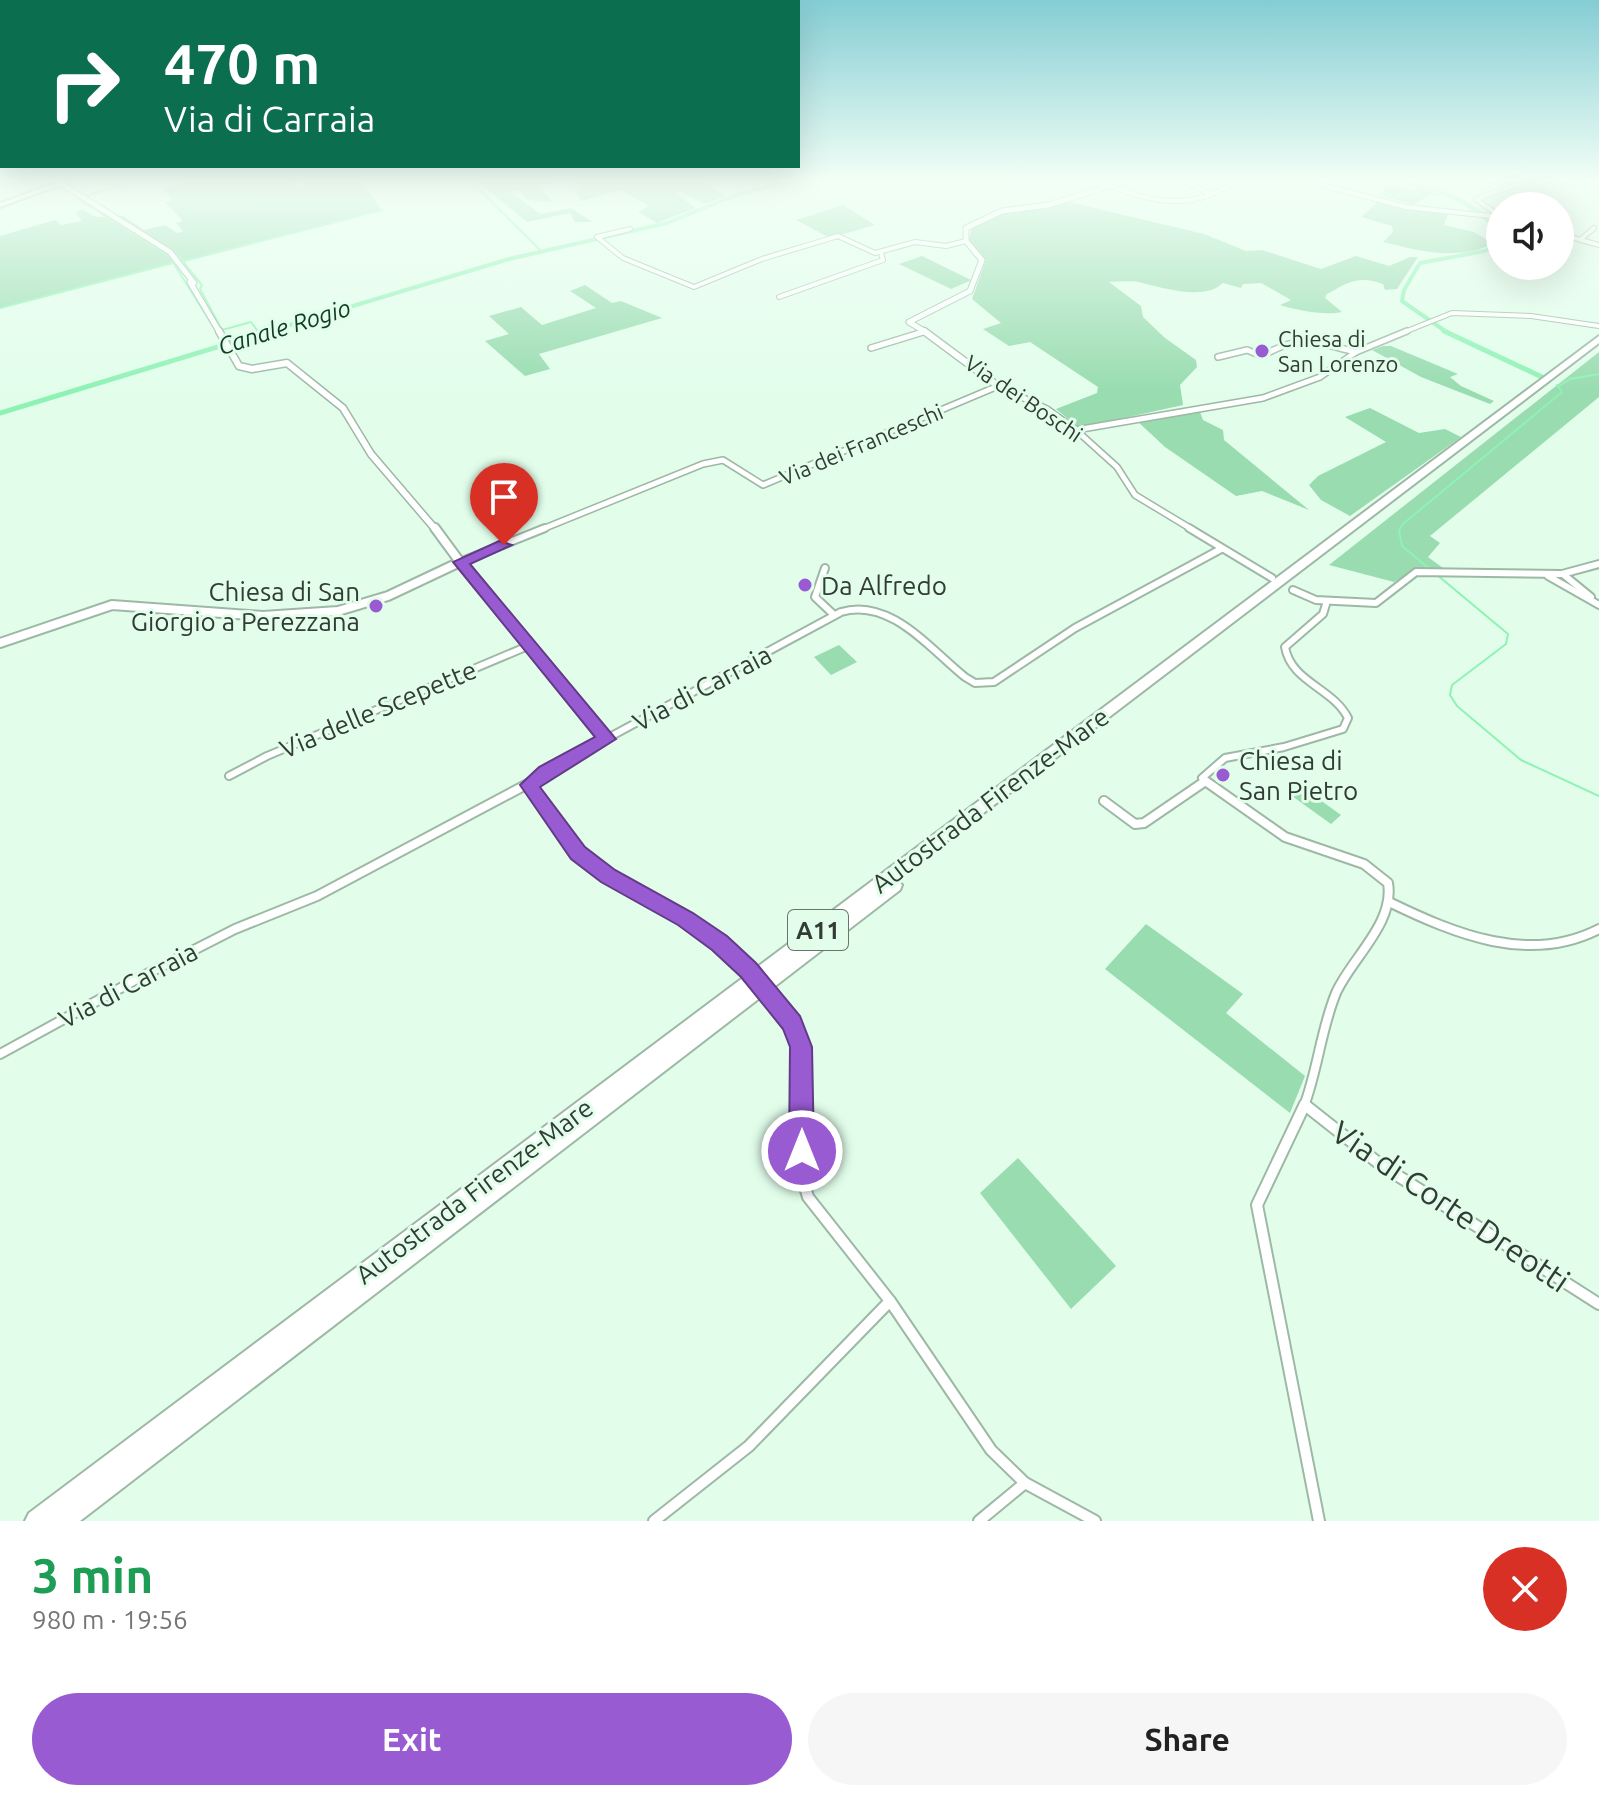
<!DOCTYPE html>
<html lang="en">
<head>
<meta charset="utf-8">
<style>
	:root { --surface:#fff; --page:#f6f6f6; --text:#222; --muted:#767676; --accent:#995bd2 }
	body { margin:0; font-family:Ubuntu,sans-serif; background:var(--page); color:var(--text); height:100vh; display:flex; flex-direction:column; font-size:30px; white-space:nowrap }
	* { box-sizing:border-box; margin:0 }
	p { font-size:26px; color:var(--muted) }
	.icon { flex:none; width:44px; height:44px; fill:none; stroke:currentColor; stroke-width:2; stroke-linecap:round; stroke-linejoin:round }
	.map { position:relative; height:1521px; overflow:hidden }
	.details { display:flex; flex-direction:column; background:var(--surface); flex:1 }
	.details>* { flex:none }
	.hud { position:absolute; left:0px; top:0px; width:800px; height:168px; box-shadow:0 8px 32px #0002; background:#0b6e4f; color:#fff; overflow:hidden }
	.buttons { position:absolute; left:1486px; top:192px; display:grid; gap:16px }
	.buttons a { display:grid; place-items:center; width:88px; height:88px; border-radius:50%; background:var(--surface); box-shadow:0 8px 32px #0002; font-size:40px }
	.pin { position:absolute; display:grid; place-items:center; width:68px; height:68px; color:#fff; margin:-82px -34px; border-radius:50% 50% 50% 0; rotate:-45deg; box-shadow:0 0 8px #0007 }
	.pin .icon { rotate:45deg }
	.me { position:absolute; width:88px; margin:-44px; rotate:0deg; stroke-linejoin:round; filter:drop-shadow(0 0 6px #0008) }
	.turn { display:flex; align-items:center; gap:28px; height:168px; padding:0 32px; font-size:36px }
	.turn .icon { width:104px; height:104px; stroke-width:2.5 }
	.turn b { display:block; font-size:56px; line-height:68px }
	.round { display:grid; place-items:center; flex:none; width:84px; height:84px; border-radius:42px; background:var(--page) }
	.headline { display:flex; align-items:center; justify-content:space-between; height:136px; padding:0 32px }
	h1 { font-size:48px; font-weight:700; line-height:60px; color:#1e9e55 }
	.action { display:flex; gap:16px; margin-top:auto; padding:16px 32px }
	.action a { flex:1; height:92px; border-radius:48px; background:var(--accent); color:#fff; font-size:32px; font-weight:700; line-height:92px; text-align:center }
	.action a+a { background:var(--page); color:var(--text) }
	.map>svg:first-child { display:block }
	.green { fill:#98dcb0 }
	.lines { fill:none; stroke-linecap:round; stroke-linejoin:round }
	.stream { stroke:#8ff2b5; stroke-width:2 }
	.canal-far1 { stroke:#8ff2b5; stroke-width:4 }
	.canal { stroke:#8ff2b5; stroke-width:5 }
	.minor-far4-casing { stroke:#9eb8a6; stroke-width:6 }
	.minor-far3-casing { stroke:#9eb8a6; stroke-width:8 }
	.minor-far2-casing { stroke:#9eb8a6; stroke-width:10 }
	.minor-far1-casing { stroke:#9eb8a6; stroke-width:12 }
	.minor-casing { stroke:#9eb8a6; stroke-width:14 }
	.tertiary-far2-casing { stroke:#9eb8a6; stroke-width:7 }
	.tertiary-far1-casing { stroke:#9eb8a6; stroke-width:9 }
	.tertiary-casing { stroke:#9eb8a6; stroke-width:12 }
	.secondary-casing { stroke:#9eb8a6; stroke-width:4 }
	.motorway-casing { stroke:#9eb8a6; stroke-width:4 }
	.minor-far4 { stroke:#fff; stroke-width:4 }
	.minor-far3 { stroke:#fff; stroke-width:5 }
	.minor-far2 { stroke:#fff; stroke-width:6 }
	.minor-far1 { stroke:#fff; stroke-width:8 }
	.minor { stroke:#fff; stroke-width:10 }
	.tertiary-far2 { stroke:#fff; stroke-width:5 }
	.tertiary-far1 { stroke:#fff; stroke-width:6 }
	.tertiary { stroke:#fff; stroke-width:8 }
	.secondary { fill:#fff; fill-rule:evenodd }
	.motorway { fill:#fff; fill-rule:evenodd }
	.minor-bridge-casing { stroke:#9eb8a6; stroke-width:12; stroke-linecap:butt }
	.minor-bridge { stroke:#fff; stroke-width:8 }
	.route { fill:#995bd2; stroke:#633b88; stroke-width:2 }
	.poi-dot { fill:#995bd2; stroke:#e2feeb; stroke-width:3 }
	.labels { text-anchor:middle; dominant-baseline:central; stroke-width:6; stroke-linejoin:round; paint-order:stroke }
	.far-poi-label { font-size:22px; fill:#323c35; stroke:#e2feeb; text-anchor:start }
	.far-street-label { font-size:22px; fill:#323c35; stroke:#e2feeb }
	.far-water-label { font-size:24px; font-style:italic; fill:#113b24; stroke:#e2feeb }
	.shield { fill:#e2feeb; stroke:#67766c; stroke-width:2 }
	.shield-label { font-size:24px; font-weight:bold; fill:#323c35 }
	.poi-label { font-size:26px; fill:#323c35; stroke:#e2feeb; text-anchor:start }
	.street-label { font-size:26px; fill:#323c35; stroke:#e2feeb }
	.near-street-label { font-size:32px; fill:#323c35; stroke:#e2feeb }
</style>
</head>
<body>
<div class="map">
<svg width="1599" height="1521" viewBox="0 0 1599 1521">
	<rect width="100%" height="100%" fill="#e2feeb"/>
	<g class="green">
		<path d="M 195,179 L 291,179 L 298,188 L 306,186 L 302,179 L 359,179 L 382,210 L 0,308 L 0,236 L 55,220 L 61,225 L 82,221 L 75,212 L 82,209 L 96,217 L 123,216 L 144,230 L 165,225 L 177,233 L 183,231 L 176,223 L 183,221 L 165,202 L 173,200 L 163,189 Z"/>
		<path d="M 474,179 L 698,179 L 725,196 L 705,204 L 681,192 L 676,193 L 696,208 L 657,223 L 638,212 L 648,207 L 646,204 L 620,190 L 582,201 L 575,192 L 579,189 L 572,182 L 537,185 L 553,202 L 528,200 L 521,191 L 508,191 L 541,214 L 571,208 L 593,222 L 575,222 L 570,213 L 527,222 Z"/>
		<path d="M 1388,184 L 1419,191 L 1415,188 L 1420,187 L 1441,196 L 1429,195 L 1413,205 L 1380,195 Z"/>
		<path d="M 1069,202 L 1204,234 L 1246,251 L 1262,250 L 1321,269 L 1356,256 L 1389,266 L 1410,257 L 1418,257 L 1397,289 L 1385,290 L 1383,284 C 1359,275 1348,282 1327,294 L 1325,298 L 1342,312 C 1325,316 1296,310 1280,305 L 1291,300 L 1261,283 L 1243,284 L 1241,288 L 1223,283 C 1205,301 1163,288 1142,283 C 1132,280 1120,282 1109,282 L 1141,306 L 1143,317 L 1165,338 L 1196,360 L 1197,367 L 1180,385 L 1183,405 L 1079,428 L 1056,409 L 1097,393 L 1098,387 L 1030,342 L 1009,346 L 983,329 L 1001,323 L 972,299 L 986,260 L 969,240 L 972,228 L 1010,211 Z"/>
		<path d="M 1378,202 L 1448,214 L 1444,225 L 1474,232 L 1493,244 C 1456,261 1420,251 1383,242 L 1393,232 L 1392,226 L 1361,217 Z"/>
		<path d="M 843,205 L 875,225 L 830,238 L 796,220 Z"/>
		<path d="M 922,256 L 971,280 L 972,280 L 951,289 L 899,264 Z"/>
		<path d="M 585,285 L 612,303 L 621,301 L 662,318 L 539,354 L 550,369 L 525,376 L 485,341 L 509,334 L 489,316 L 521,307 L 542,325 L 596,308 L 570,291 Z"/>
		<path d="M 1383,346 L 1391,346 L 1458,374 L 1450,377 L 1461,386 L 1494,401 L 1490,404 L 1421,377 L 1372,350 Z"/>
		<path d="M 1599,352 L 1599,397 L 1430,536 L 1440,543 L 1428,557 L 1443,568 L 1416,569 L 1394,582 L 1329,565 Z"/>
		<path d="M 1186,408 L 1200,412 L 1203,420 L 1223,430 L 1224,440 L 1309,510 L 1262,491 L 1236,496 L 1165,447 L 1135,419 Z"/>
		<path d="M 1370,408 L 1419,433 L 1445,429 L 1461,437 L 1350,516 L 1321,500 L 1309,485 L 1318,476 L 1386,442 L 1345,417 Z"/>
		<path d="M 839,645 L 857,662 L 831,675 L 814,657 Z"/>
		<path d="M 1302,787 L 1341,815 L 1331,824 L 1292,796 Z"/>
		<path d="M 1146,924 L 1243,994 L 1226,1013 L 1305,1076 L 1290,1113 L 1105,969 Z"/>
		<path d="M 1018,1158 L 1116,1266 L 1071,1309 L 980,1193 Z"/>
	</g>
	<g class="lines">
		<g class="stream">
			<path d="M 469,179 L 541,251"/>
			<path d="M 84,197 L 137,179"/>
			<path d="M 78,199 L 169,256 L 216,331"/>
			<path d="M 160,243 L 177,254 L 202,285 L 200,289 L 222,330 L 251,322 L 260,334"/>
			<path d="M 184,261 L 383,210"/>
			<path d="M 0,308 L 173,263"/>
			<path d="M 1559,386 L 1570,379 L 1599,374"/>
			<path d="M 1431,570 L 1402,546 L 1399,530 L 1403,524 L 1562,392 L 1557,385"/>
			<path d="M 1436,574 L 1508,634 L 1506,644 L 1452,685 L 1450,695 L 1457,706 L 1521,760 L 1599,796"/>
		</g>
		<g class="canal-far1">
			<path d="M 1388,179 C 1432,186 1470,198 1500,232"/>
			<path d="M 263,333 L 509,259 L 667,223 L 739,194 L 798,179"/>
			<path d="M 1448,333 L 1402,301 L 1404,290 L 1420,263 L 1485,251 L 1500,244"/>
		</g>
		<g class="canal">
			<path d="M 1444,331 L 1542,377"/>
			<path d="M 0,413 L 270,331"/>
		</g>
		<g class="minor-far4-casing">
			<g id="minor-far4">
				<path d="M 1180,179 L 1210,194"/>
				<path d="M 1299,179 L 1406,207 L 1500,217"/>
				<path d="M 1505,179 L 1523,183"/>
				<path d="M 1581,179 L 1599,184"/>
				<path d="M 0,185 L 15,179"/>
				<path d="M 1112,187 C 1143,198 1174,207 1207,196 C 1219,192 1230,184 1242,179"/>
				<path d="M 1498,215 L 1476,199 L 1533,179"/>
				<path d="M 1560,234 L 1599,245"/>
				<path d="M 597,237 L 623,258 L 694,287 L 762,259 L 838,236 L 875,253 L 915,242 L 946,246 L 966,241"/>
				<path d="M 597,237 L 630,229"/>
				<path d="M 1581,239 L 1594,228"/>
				<path d="M 779,297 L 883,260 L 881,253"/>
				<path d="M 918,333 L 923,332"/>
				<path d="M 1402,333 L 1452,313 L 1531,316 L 1599,326"/>
			</g>
		</g>
		<g class="minor-far3-casing">
			<g id="minor-far3">
				<path d="M 871,348 L 923,332"/>
				<path d="M 1218,357 L 1247,350 L 1262,356 C 1302,333 1313,342 1356,352"/>
				<path d="M 1076,430 L 1263,398 L 1320,377 L 1356,352 L 1407,331"/>
				<path d="M 540,530 L 703,464 L 723,460 L 763,485 L 998,386 L 1047,409 L 1076,430 L 1117,467 L 1135,495 L 1193,530"/>
			</g>
		</g>
		<g class="minor-far2-casing">
			<g id="minor-far2">
				<path d="M 545,528 L 460,562 L 607,739"/>
				<path d="M 1189,528 L 1272,578"/>
				<path d="M 825,568 L 815,597 L 834,615"/>
				<path d="M 1564,575 L 1591,597"/>
				<path d="M 1548,576 L 1599,605"/>
				<path d="M 1293,590 L 1316,600 L 1376,603 L 1416,572 L 1562,574 L 1599,564"/>
				<path d="M 229,776 L 267,756 L 528,646"/>
				<path d="M 533,782 L 545,772 L 841,612 C 890,597 930,649 965,677 L 975,683 L 994,682 L 1075,628 L 1221,549"/>
				<path d="M 1205,782 L 1202,778 L 1225,758 L 1284,747 L 1343,729 L 1348,718 C 1333,688 1291,682 1285,647 L 1323,614 L 1327,601"/>
			</g>
		</g>
		<g class="minor-far1-casing">
			<g id="minor-far1">
				<path d="M 1204,780 L 1285,837 L 1364,864 L 1388,883 C 1395,923 1351,959 1336,993 C 1321,1029 1318,1069 1304,1106"/>
				<path d="M 529,785 L 578,853 L 608,876 L 686,919 L 749,970"/>
				<path d="M 1104,801 L 1135,824 L 1144,823 L 1204,782"/>
				<path d="M 1389,902 C 1455,934 1529,965 1599,929"/>
				<path d="M 771,995 C 804,1039 801,1053 801,1106"/>
				<path d="M 0,1054 L 137,979 L 235,929 L 317,896 L 535,780"/>
			</g>
		</g>
		<g class="minor-casing">
			<g id="minor">
				<path d="M 801,1104 L 802,1177 L 808,1197 L 890,1301 L 991,1450 L 1025,1483 L 1095,1521"/>
				<path d="M 1305,1104 L 1257,1205 L 1319,1521"/>
				<path d="M 1305,1105 L 1381,1165 L 1599,1304"/>
				<path d="M 654,1521 L 749,1446 L 890,1301"/>
				<path d="M 979,1521 L 1025,1483"/>
			</g>
		</g>
		<g class="tertiary-far2-casing">
			<g id="tertiary-far2">
				<path d="M 54,179 L 170,252 L 194,283"/>
				<path d="M 190,282 L 220,333"/>
				<path d="M 927,333 L 909,322 L 970,291 L 982,260 L 966,241 L 966,228 L 1002,211 L 1048,205 L 1132,179"/>
			</g>
		</g>
		<g class="tertiary-far1-casing">
			<g id="tertiary-far1">
				<path d="M 219,331 L 239,366 L 252,369 L 287,363 L 343,408 L 371,454 L 436,530"/>
				<path d="M 924,331 L 998,386"/>
			</g>
		</g>
		<g class="tertiary-casing">
			<path id="tertiary" d="M 0,643 L 112,605 L 263,616 L 338,611 L 388,596 L 460,562 L 435,528"/>
		</g>
		<g class="secondary-casing">
			<path id="secondary" d="M 68,179 L 76,179 L 0,207 L 0,203 Z"/>
		</g>
		<g class="motorway-casing">
			<path id="motorway" d="M 1599,336 L 1599,343 L 897,879 L 902,885 L 900,890 L 80,1521 L 25,1521 L 29,1513 Z"/>
		</g>
		<use href="#minor-far4" class="minor-far4"/>
		<use href="#minor-far3" class="minor-far3"/>
		<use href="#minor-far2" class="minor-far2"/>
		<use href="#minor-far1" class="minor-far1"/>
		<use href="#minor" class="minor"/>
		<use href="#tertiary-far2" class="tertiary-far2"/>
		<use href="#tertiary-far1" class="tertiary-far1"/>
		<use href="#tertiary" class="tertiary"/>
		<use href="#secondary" class="secondary"/>
		<use href="#motorway" class="motorway"/>
		<g class="minor-bridge-casing">
			<path id="minor-bridge" d="M 749,970 L 771,995"/>
		</g>
		<use href="#minor-bridge" class="minor-bridge"/>
	</g>
	<linearGradient id="sky" x2="0" y2="1"><stop stop-color="#84cdd4"/><stop offset="0.46" stop-color="#f2fff6"/><stop offset="1" stop-color="#f2fff6" stop-opacity="0"/></linearGradient>
	<rect width="1599" height="392" fill="url(#sky)"/>
	<path class="route" d="M 499,541 L 512,545 L 470,564 L 616,739 L 540,787 L 585,847 L 615,870 L 693,913 L 727,936 L 756,963 L 800,1016 L 812,1047 L 814,1151 L 810,1160 L 802,1164 L 793,1160 L 789,1151 L 790,1047 L 783,1029 L 741,977 L 712,950 L 678,925 L 601,882 L 571,859 L 520,785 L 539,767 L 595,737 L 453,562 Z"/>
	<g class="poi-dot">
		<circle cx="1262" cy="351" r="8"/>
		<circle cx="805" cy="585" r="8"/>
		<circle cx="376" cy="606" r="8"/>
		<circle cx="1223" cy="775" r="8"/>
	</g>
	<g class="labels">
		<g class="far-poi-label">
			<text x="1278" y="338">Chiesa di<tspan x="1278" dy="25">San Lorenzo</tspan></text>
		</g>
		<g class="far-street-label">
			<text transform="translate(1024 398) rotate(34)">Via dei Boschi</text>
			<text transform="translate(861 444) rotate(-23)">Via dei Franceschi</text>
		</g>
		<g class="far-water-label">
			<text transform="translate(284 327) rotate(-17)">Canale Rogio</text>
		</g>
		<rect class="shield" x="788" y="910" width="60" height="40" rx="6"/>
		<g class="shield-label">
			<text x="818" y="930">A11</text>
		</g>
		<g class="poi-label">
			<text x="821" y="585">Da Alfredo</text>
			<text x="360" y="591" text-anchor="end">Chiesa di San<tspan x="360" dy="30">Giorgio a Perezzana</tspan></text>
			<text x="1239" y="760">Chiesa di<tspan x="1239" dy="30">San Pietro</tspan></text>
		</g>
		<g class="street-label">
			<text transform="translate(702 688) rotate(-28)">Via di Carraia</text>
			<text transform="translate(378 709) rotate(-23)">Via delle Scepette</text>
			<text transform="translate(990 800) rotate(-37)">Autostrada Firenze-Mare</text>
			<text transform="translate(128 985) rotate(-28)">Via di Carraia</text>
			<text transform="translate(474 1191) rotate(-37)">Autostrada Firenze-Mare</text>
		</g>
		<g class="near-street-label">
			<text transform="translate(1451 1206) rotate(34)">Via di Corte Dreotti</text>
		</g>
	</g>
</svg>
<div class="buttons">
<a><svg class="icon" aria-label="sound" viewBox="0 0 24 24"><path d="M4 9h4l5-4v14l-5-4H4zM17 9q2 3 0 6"/></svg></a>
</div>
<div class="pin" style="left:504px;top:545px;background:#d93025"><svg class="icon" aria-label="arrive" viewBox="0 0 24 24"><path d="M6 21V4h12l-3 4 3 4H6"/></svg></div>
<svg class="me" style="left:802px;top:1151px" viewBox="-20 -20 40 40"><circle r="17" fill="#995bd2" stroke="#fff" stroke-width="3"/><path d="M0-11L8 9 0 5-8 9z" fill="#fff"/></svg>
<div class="hud">
<div class="turn"><svg class="icon" aria-label="right" viewBox="0 0 24 24"><path d="M7 20v-9h11M14 6l5 5-5 5"/></svg><div><b>470 m</b>Via di Carraia</div></div>
</div>
</div>
<section class="details">
<div class="headline"><div><h1>3 min</h1><p>980 m · 19:56</p></div><a class="round" style="background:#d93025;color:#fff"><svg class="icon" aria-label="close" viewBox="0 0 24 24"><path d="M6 6l12 12M18 6L6 18"/></svg></a></div>
<div class="action"><a>Exit</a><a>Share</a></div>
</section>
</body>
</html>
